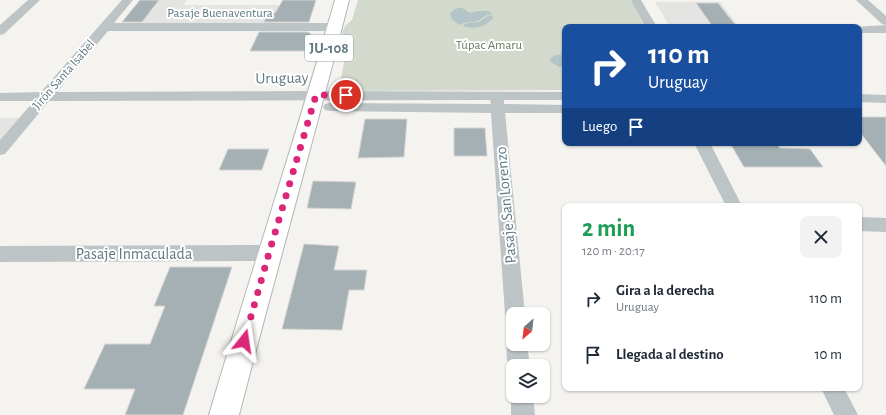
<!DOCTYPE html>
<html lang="es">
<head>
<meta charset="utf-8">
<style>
	:root { --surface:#fff; --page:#f2f2f3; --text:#1f2937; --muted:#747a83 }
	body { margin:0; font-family:"Alegreya Sans",sans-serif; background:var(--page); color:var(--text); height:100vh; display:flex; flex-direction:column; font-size:15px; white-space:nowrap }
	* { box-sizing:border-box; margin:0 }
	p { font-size:13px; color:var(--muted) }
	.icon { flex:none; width:22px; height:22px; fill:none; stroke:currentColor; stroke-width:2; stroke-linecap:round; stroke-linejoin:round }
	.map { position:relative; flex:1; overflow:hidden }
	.panel { position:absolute; left:562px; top:203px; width:300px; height:188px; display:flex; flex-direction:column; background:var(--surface); border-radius:8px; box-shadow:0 1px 3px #0004 }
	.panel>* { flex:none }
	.hud { position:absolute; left:562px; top:24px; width:300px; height:122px; border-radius:8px; box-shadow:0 1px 3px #0004; background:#1a4fa0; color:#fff; overflow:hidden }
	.needle { width:26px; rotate:208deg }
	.controls { position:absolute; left:506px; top:307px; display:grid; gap:8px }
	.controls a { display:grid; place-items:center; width:44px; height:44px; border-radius:8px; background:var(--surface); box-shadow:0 1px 3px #0004; font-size:20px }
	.pin { position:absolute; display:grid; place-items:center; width:34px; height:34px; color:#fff; margin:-17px; border:2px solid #fff; border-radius:50%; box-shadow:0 1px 4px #0007 }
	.me { position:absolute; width:44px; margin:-22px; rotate:15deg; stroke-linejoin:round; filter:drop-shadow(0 0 3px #0008) }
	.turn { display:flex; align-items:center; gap:14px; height:84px; padding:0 20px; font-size:18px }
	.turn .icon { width:52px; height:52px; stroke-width:2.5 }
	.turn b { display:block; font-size:28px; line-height:34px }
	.then { display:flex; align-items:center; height:38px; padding:0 20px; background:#0003; gap:8px; font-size:15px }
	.round { display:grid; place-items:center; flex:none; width:42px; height:42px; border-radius:8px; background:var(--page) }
	.headline { display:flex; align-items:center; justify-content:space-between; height:68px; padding:0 20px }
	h1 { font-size:24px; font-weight:600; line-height:30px; color:#1e9e55 }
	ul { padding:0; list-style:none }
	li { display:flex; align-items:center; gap:12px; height:56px; padding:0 20px }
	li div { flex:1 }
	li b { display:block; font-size:15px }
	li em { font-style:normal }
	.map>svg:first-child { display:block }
	.built { fill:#e4e5e3 }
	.green { fill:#d4d9ce }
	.water { fill:#b3c5c7 }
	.building { fill:#a4b0b3; stroke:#d5d4d2 }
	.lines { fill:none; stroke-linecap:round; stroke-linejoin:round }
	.primary-casing { stroke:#b1b7ba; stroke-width:2 }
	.street { fill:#bdc4c6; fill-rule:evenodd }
	.primary { fill:#fff; fill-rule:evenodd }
	.route { stroke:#db2777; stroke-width:7; stroke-dasharray:0 12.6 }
	.labels { text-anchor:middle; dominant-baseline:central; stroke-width:4; stroke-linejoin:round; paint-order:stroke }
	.far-street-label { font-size:13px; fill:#607a83; stroke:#fff }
	.far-park-label { font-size:13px; fill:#6a7960; stroke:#fff }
	.shield { fill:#fff; stroke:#90a2a8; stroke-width:1 }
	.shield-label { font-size:15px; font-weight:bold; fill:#607a83 }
	.street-label { font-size:16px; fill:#607a83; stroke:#fff }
</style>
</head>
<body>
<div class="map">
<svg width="886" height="415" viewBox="0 0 886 415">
	<rect width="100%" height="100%" fill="#f4f3ef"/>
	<g class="built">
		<path d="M 140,0 L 187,0 L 184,5 L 315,5 L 308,25 L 120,25 Z"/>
		<path d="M 655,2 L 720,2 L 739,27 L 670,27 Z"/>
		<path d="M 0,118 L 21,118 L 0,142 Z"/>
	</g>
	<path class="green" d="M 358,0 L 632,0 L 644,27 L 565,27 L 565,90 L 346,91 L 335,85 L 340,83 L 349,39 L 342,33 L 345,26 L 352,20 Z"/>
	<g class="water">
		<path d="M 457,8 L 462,8 L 470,13 L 478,11 L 489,11 L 492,14 C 483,15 483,19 477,21 C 471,24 466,20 461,25 C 455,23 449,19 451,12 Z"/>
		<path d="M 492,15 L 493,18 C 485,27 475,30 463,26 C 467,21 472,24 478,22 C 484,20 484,16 492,15 Z"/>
		<path d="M 565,48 L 565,66 L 559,67 L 551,62 L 550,59 C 553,55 556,54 561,55 L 561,51 Z"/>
	</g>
	<g class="building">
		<path d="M 140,0 L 159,0 L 142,22 L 122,22 Z"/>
		<path d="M 283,0 L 316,0 L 309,22 L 264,22 L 268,13 L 275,13 Z"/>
		<path d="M 696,3 L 718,3 L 737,27 L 713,27 Z"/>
		<path d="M 259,32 L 308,32 L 311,34 L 305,51 L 250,51 Z"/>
		<path d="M 859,117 L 886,117 L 886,166 L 859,131 Z"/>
		<path d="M 365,119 L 407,119 L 404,157 L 358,158 Z"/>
		<path d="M 454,128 L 485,128 L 487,156 L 454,156 Z"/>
		<path d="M 730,143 L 776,143 L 780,148 L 810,149 L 823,167 L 744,167 Z"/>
		<path d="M 228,149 L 269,149 L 262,170 L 219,170 Z"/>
		<path d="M 313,181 L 356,182 L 351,209 L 307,208 Z"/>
		<path d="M 304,244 L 339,246 L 334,270 L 367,270 L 364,290 L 349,290 L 342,330 L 282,329 Z"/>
		<path d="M 170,267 L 232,267 L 183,415 L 125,415 L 135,389 L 84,389 L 105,344 L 150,344 L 165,306 L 154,306 Z"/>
	</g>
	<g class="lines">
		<g class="primary-casing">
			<path id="primary" d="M 335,0 L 349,0 C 314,139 275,276 239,415 L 209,415 C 250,276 295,139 335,0 Z"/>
		</g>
		<g class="street">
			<path d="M 28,0 L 40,0 L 4,34 L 0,35 L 0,25 Z"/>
			<path d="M 122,0 L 133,0 L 114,23 L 335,23 L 339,25 L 341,27 L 339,29 L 335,31 L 108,31 L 57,92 L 316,91 L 565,92 L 565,100 L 504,100 L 504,104 L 565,105 L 565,113 L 505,113 L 525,314 L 513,314 L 513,322 L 508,320 L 505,314 L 491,113 L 330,111 L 325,110 L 323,107 L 325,104 L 330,103 L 491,104 L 490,100 L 49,101 L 5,154 L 0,155 L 0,140 L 34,101 L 0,101 L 0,93 L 41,92 Z"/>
			<path d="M 631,0 L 641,0 L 657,27 L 645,27 Z"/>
			<path d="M 856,0 L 868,0 L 886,16 L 886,33 L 859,33 L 859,27 L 855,27 L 886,25 L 882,24 Z"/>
			<path d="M 859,94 L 886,95 L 886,103 L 859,102 Z"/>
			<path d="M 694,143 L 710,143 L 742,206 L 726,206 Z"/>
			<path d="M 859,217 L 886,218 L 886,232 L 859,231 Z"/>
			<path d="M 269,245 L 275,248 L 278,253 L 275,258 L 269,261 L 0,262 L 0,246 Z"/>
			<path d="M 513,336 L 513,344 L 527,344 L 530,366 L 513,366 L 513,374 C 505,367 505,347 510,337 Z"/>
			<path d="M 821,388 L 844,388 L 858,415 L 834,415 Z"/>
			<path d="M 513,391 L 513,396 L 533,396 L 535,415 L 511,415 L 511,396 Z"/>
		</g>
		<use href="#primary" class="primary"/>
	</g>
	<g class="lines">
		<path class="route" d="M 244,341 L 269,253 L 316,95 L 346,95"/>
	</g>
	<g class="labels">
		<g class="far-street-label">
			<text x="220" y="13">Pasaje Buenaventura</text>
			<text transform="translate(64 75) rotate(-49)">Jirón Santa Isabel</text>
		</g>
		<g class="far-park-label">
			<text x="489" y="45">Túpac Amaru</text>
		</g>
		<rect class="shield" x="305" y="35" width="48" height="26" rx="3"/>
		<g class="shield-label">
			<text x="329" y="48">JU-108</text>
		</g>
		<g class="street-label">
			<text transform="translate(282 78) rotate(-1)">Uruguay</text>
			<text transform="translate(506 205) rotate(-95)">Pasaje San Lorenzo</text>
			<text x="134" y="254">Pasaje Inmaculada</text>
		</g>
	</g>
</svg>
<div class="controls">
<a><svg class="needle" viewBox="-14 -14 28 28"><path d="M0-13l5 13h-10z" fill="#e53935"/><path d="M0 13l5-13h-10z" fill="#747a83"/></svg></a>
<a><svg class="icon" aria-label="layers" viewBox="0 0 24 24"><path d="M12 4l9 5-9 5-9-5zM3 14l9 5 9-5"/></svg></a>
</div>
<div class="pin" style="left:346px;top:95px;background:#d93025"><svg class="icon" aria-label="arrive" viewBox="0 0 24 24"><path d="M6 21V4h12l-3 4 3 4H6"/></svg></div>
<svg class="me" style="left:244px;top:341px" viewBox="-20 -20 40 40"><path d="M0-17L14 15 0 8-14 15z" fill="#db2777" stroke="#fff" stroke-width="4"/></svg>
<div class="hud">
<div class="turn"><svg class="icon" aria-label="right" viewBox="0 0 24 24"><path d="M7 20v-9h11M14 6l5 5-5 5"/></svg><div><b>110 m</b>Uruguay</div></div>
<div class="then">Luego<svg class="icon" aria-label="arrive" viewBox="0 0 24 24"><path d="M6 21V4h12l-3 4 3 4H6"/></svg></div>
</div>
<section class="panel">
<div class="headline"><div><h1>2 min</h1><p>120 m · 20:17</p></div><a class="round"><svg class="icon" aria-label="close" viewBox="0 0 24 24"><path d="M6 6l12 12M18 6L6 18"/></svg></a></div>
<ul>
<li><svg class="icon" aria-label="right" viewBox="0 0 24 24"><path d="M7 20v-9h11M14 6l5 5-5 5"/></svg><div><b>Gira a la derecha</b><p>Uruguay</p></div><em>110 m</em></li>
<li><svg class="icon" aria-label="arrive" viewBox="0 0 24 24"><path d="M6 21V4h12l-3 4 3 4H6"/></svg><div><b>Llegada al destino</b></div><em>10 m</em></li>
</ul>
</section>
</div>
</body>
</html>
